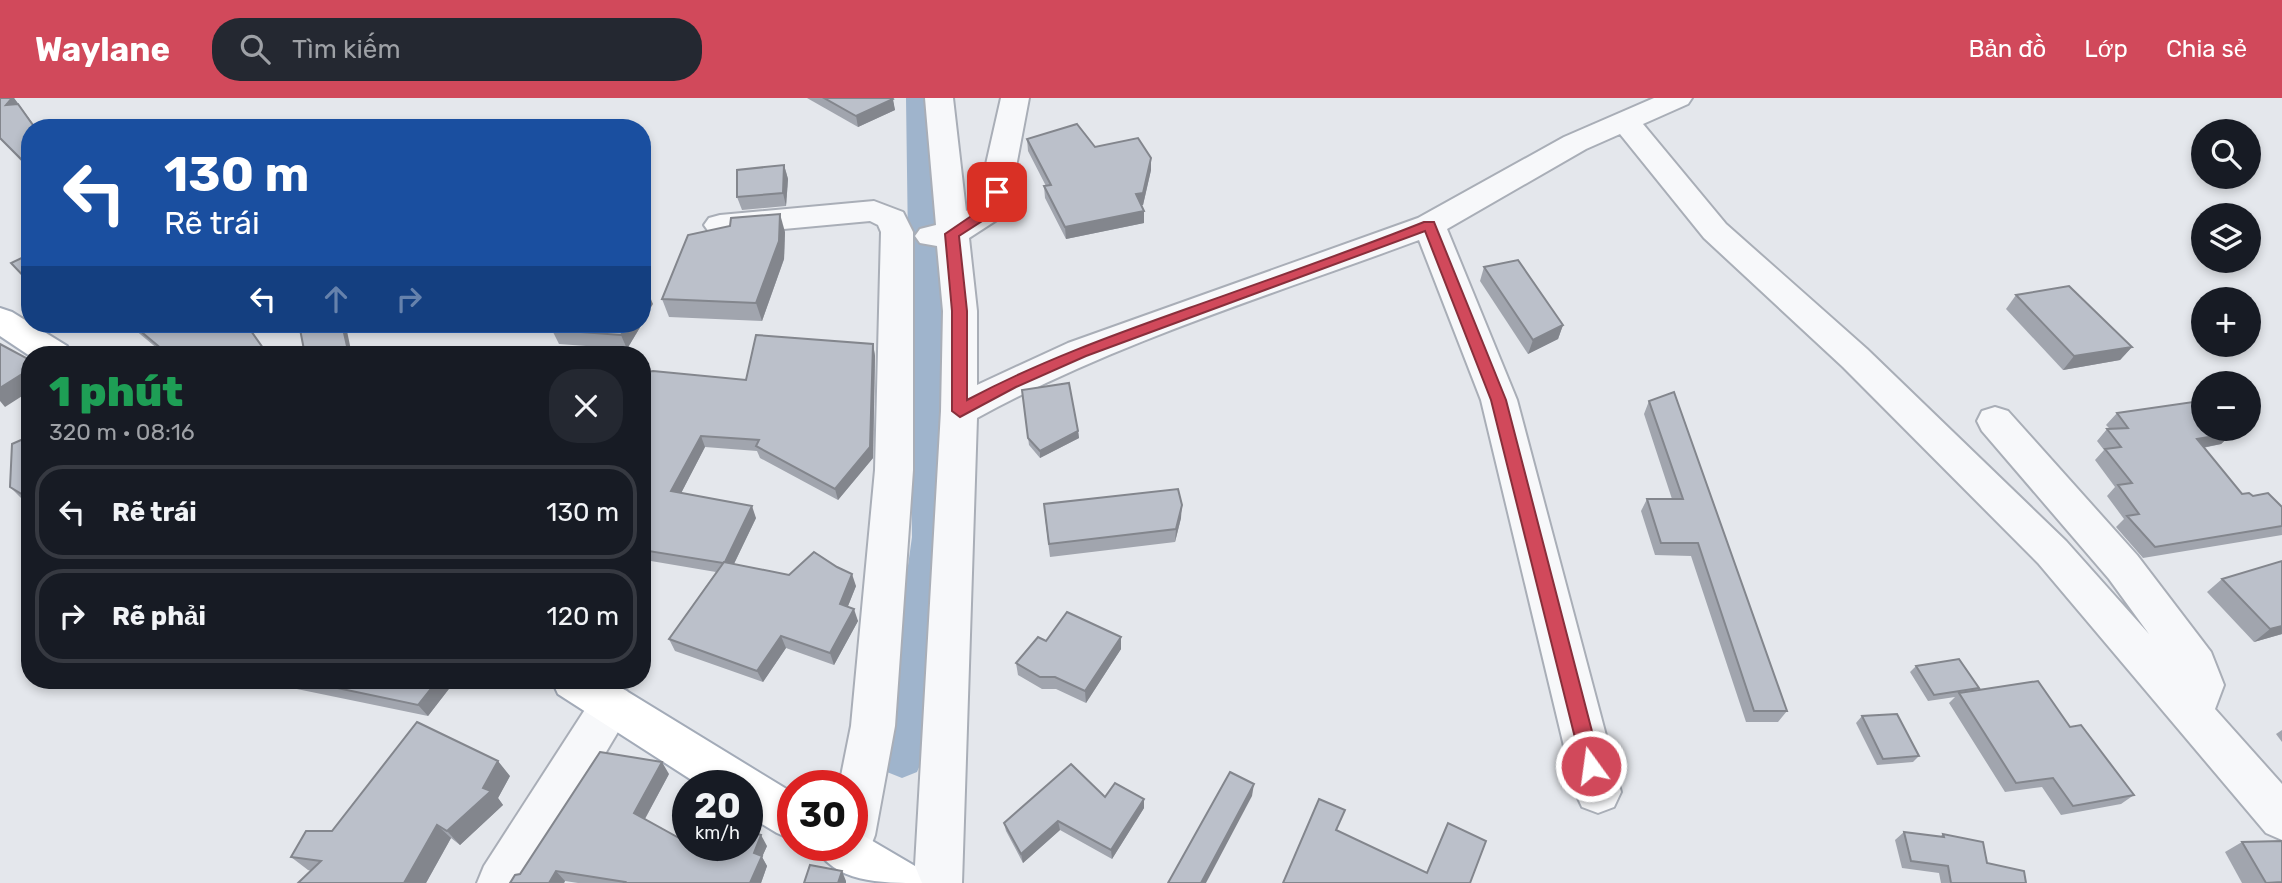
<!DOCTYPE html>
<html lang="vi">
<head>
<meta charset="utf-8">
<style>
	:root { --surface:#171b24; --page:#242831; --text:#f1f3f6; --muted:#9ea1a6; --line:#363941; --accent:#d1495b }
	body { margin:0; font-family:Rubik,sans-serif; background:var(--page); color:var(--text); height:100vh; display:flex; flex-direction:column; font-size:26px; white-space:nowrap }
	* { box-sizing:border-box; margin:0 }
	p { font-size:23px; color:var(--muted) }
	.icon { flex:none; width:38px; height:38px; fill:none; stroke:currentColor; stroke-width:2; stroke-linecap:round; stroke-linejoin:round }
	.map { position:relative; flex:1; overflow:hidden }
	.details { position:absolute; left:21px; top:248px; width:630px; height:343px; display:flex; flex-direction:column; background:var(--surface); border-radius:28px; box-shadow:0 4px 10px #0003 }
	.details>* { flex:none }
	.banner { position:absolute; left:21px; top:21px; width:630px; height:214px; border-radius:28px; box-shadow:0 4px 10px #0003; background:#1a4fa0; color:#fff; overflow:hidden }
	.fabs { position:absolute; left:2191px; top:21px; display:grid; gap:14px }
	.fabs a { display:grid; place-items:center; width:70px; height:70px; border-radius:50%; background:var(--surface); box-shadow:0 4px 10px #0003; font-size:35px }
	.speed { position:absolute; left:672px; top:672px; display:flex; gap:14px; font-size:35px; font-weight:700; text-align:center }
	.speed>* { display:grid; place-content:center; width:91px; height:91px; border-radius:50%; background:var(--surface); box-shadow:0 4px 10px #0003; line-height:1 }
	.speed small { font-size:18px; font-weight:400 }
	.speed .limit { border:10px solid #d22; background:#fff; color:#111 }
	.pin { position:absolute; display:grid; place-items:center; width:60px; height:60px; color:#fff; margin:-30px; border-radius:14px; box-shadow:0 4px 10px #0006 }
	.me { position:absolute; width:77px; margin:-38px; rotate:346deg; stroke-linejoin:round; filter:drop-shadow(0 0 5px #0008) }
	.turn { display:flex; align-items:center; gap:24px; height:147px; padding:0 28px; font-size:32px }
	.turn .icon { width:91px; height:91px; stroke-width:2.5 }
	.turn b { display:block; font-size:49px; line-height:60px }
	.lanes { display:flex; align-items:center; height:66px; padding:0 28px; background:#0003; justify-content:center; gap:35px; direction:ltr }
	.lanes .off { opacity:.35 }
	.round { display:grid; place-items:center; flex:none; width:74px; height:74px; border-radius:28px; background:var(--page) }
	.summary { display:flex; align-items:center; justify-content:space-between; height:119px; padding:0 28px }
	h1 { font-size:42px; font-weight:800; line-height:52px; color:#1e9e55 }
	ul { padding:0; list-style:none }
	li { display:flex; align-items:center; gap:21px; height:94px; margin:0 14px 10px; padding:0 14px; border:4px solid var(--line); border-radius:28px }
	li div { flex:1 }
	li b { display:block; font-size:26px }
	li em { font-style:normal }
	header { display:flex; align-items:center; gap:42px; box-sizing:border-box; height:98px; padding:0 35px; background:var(--accent); color:#fff }
	header strong { font-size:33px }
	nav { display:flex; gap:38px; margin-inline-start:auto; font-size:24px }
	.search { width:490px; height:63px; background:var(--page); display:flex; align-items:center; gap:18px; box-sizing:border-box; padding:0 24px; border-radius:28px; color:var(--muted); font-size:26px }
	.map>svg:first-child { display:block }
	.lines { fill:none; stroke-linecap:round; stroke-linejoin:round }
	.canal { fill:#9fb4cc; fill-rule:evenodd }
	.minor-casing { stroke:#a9aeb7; stroke-width:4 }
	.major-casing { stroke:#a3abb8; stroke-width:4 }
	.minor { fill:#f7f8fa; fill-rule:evenodd }
	.major { fill:#fff; fill-rule:evenodd }
	.wall { fill:#a1a5ae }
	.shaded-wall { fill:#83868d }
	.building { fill:#bbc0ca; stroke:#83868d; stroke-width:2 }
	.route { fill:#d1495b; stroke:#882f3b; stroke-width:2 }
</style>
</head>
<body>
<header>
<strong>Waylane</strong>
<div class="search"><svg class="icon" aria-label="search" viewBox="0 0 24 24"><circle cx="10" cy="10" r="6"/><path d="M15 15l6 6"/></svg>Tìm kiếm</div>
<nav><a>Bản đồ</a><a>Lớp</a><a>Chia sẻ</a></nav>
</header>
<div class="map">
<svg width="2282" height="785" viewBox="0 0 2282 785">
	<rect width="100%" height="100%" fill="#e4e7ec"/>
	<g class="lines">
		<path class="canal" d="M 906,0 L 934,0 L 950,439 L 923,660 L 917,674 L 902,680 L 887,674 L 881,660 L 912,439 Z"/>
		<g class="minor-casing">
			<g id="minor">
				<path d="M 925,0 L 953,0 L 966,113 L 977,106 L 1001,0 L 1029,0 L 1008,111 L 1003,118 L 969,140 L 977,213 L 977,287 L 1068,245 L 1418,120 L 1564,39 L 1654,0 L 1692,0 L 1688,6 L 1643,26 L 1726,126 L 1867,251 L 2066,443 L 2149,536 L 2109,481 L 1982,333 L 1977,323 L 1982,313 L 1995,309 L 2008,313 L 2137,457 L 2211,554 L 2224,587 L 2215,611 L 2282,686 L 2282,742 L 2266,735 L 2038,465 L 1843,269 L 1704,140 L 1620,36 L 1586,51 L 1447,131 L 1517,302 L 1621,694 L 1614,709 L 1598,715 L 1582,709 L 1575,694 L 1481,302 L 1419,142 C 1271,197 1116,244 977,320 L 962,785 L 914,785 L 941,313 L 943,213 L 937,148 L 920,145 L 915,138 L 920,131 L 936,127 Z"/>
				<path d="M 874,103 L 903,114 L 913,134 L 913,372 L 895,628 L 875,737 L 869,753 L 852,759 L 835,753 L 833,747 L 852,747 L 852,688 L 839,688 L 851,628 L 875,372 L 881,134 L 878,127 L 870,123 L 720,137 L 709,134 L 704,127 L 709,120 L 720,117 Z"/>
				<path d="M 612,588 L 627,593 L 634,607 L 528,785 L 477,785 L 484,768 L 597,593 Z"/>
			</g>
		</g>
		<g class="major-casing">
			<g id="major">
				<path d="M 0,210 L 12,214 L 67,248 L 72,257 L 30,258 L 0,238 Z"/>
				<path d="M 552,583 L 610,583 L 793,695 L 793,742 L 777,735 L 747,717 L 747,688 L 701,688 L 558,596 Z"/>
				<path d="M 852,731 L 915,768 L 922,785 C 880,785 834,785 814,747 L 852,747 Z"/>
			</g>
		</g>
		<use href="#minor" class="minor"/>
		<use href="#major" class="major"/>
	</g>
	<g class="wall">
		<path d="M 0,0 L 14,0 L 36,30 L 30,30 L 30,72 L 0,41 Z"/>
		<path d="M 807,0 L 892,0 L 895,12 L 858,29 Z"/>
		<path d="M 1027,41 L 1095,49 L 1151,72 L 1143,107 L 1141,107 L 1144,125 L 1066,141 L 1045,100 L 1044,88 L 1046,88 L 1028,53 Z"/>
		<path d="M 784,67 L 788,81 L 786,108 L 742,112 L 737,99 Z"/>
		<path d="M 785,134 L 784,161 L 762,223 L 669,219 L 662,201 Z"/>
		<path d="M 1484,169 L 1563,227 L 1558,241 L 1528,256 L 1480,183 Z"/>
		<path d="M 2016,197 L 2132,249 L 2120,262 L 2063,272 L 2006,211 Z"/>
		<path d="M 128,226 L 246,226 L 268,257 L 165,257 Z"/>
		<path d="M 556,226 L 642,226 L 627,251 L 559,246 L 552,232 Z"/>
		<path d="M 873,246 L 875,258 L 873,360 L 838,402 L 760,360 L 757,353 L 705,349 L 681,395 L 756,420 L 734,466 L 789,477 L 856,488 L 848,508 L 858,523 L 834,567 L 786,550 L 763,584 L 675,553 L 669,541 L 716,474 L 645,462 L 642,468 L 642,275 L 746,282 Z"/>
		<path d="M 1022,292 L 1078,333 L 1079,340 L 1040,360 L 1029,347 Z"/>
		<path d="M 1649,303 L 1787,613 L 1778,624 L 1746,624 L 1691,458 L 1655,457 L 1641,413 L 1647,401 L 1672,401 L 1644,316 Z"/>
		<path d="M 2117,315 L 2233,335 L 2221,346 L 2203,350 L 2242,396 L 2253,398 L 2282,409 L 2282,437 L 2143,460 L 2116,429 L 2124,421 L 2107,398 L 2115,389 L 2095,362 L 2104,352 L 2097,343 L 2107,331 L 2110,331 L 2106,327 Z"/>
		<path d="M 30,338 L 30,405 L 21,400 L 10,389 Z"/>
		<path d="M 1045,419 L 1181,420 L 1175,444 L 1050,459 Z"/>
		<path d="M 2282,463 L 2282,536 L 2254,544 L 2207,494 L 2222,481 Z"/>
		<path d="M 1046,543 L 1121,551 L 1086,605 L 1056,591 L 1042,591 L 1018,577 L 1016,565 Z"/>
		<path d="M 1916,568 L 1979,590 L 1976,592 L 2070,629 L 2134,697 L 2121,706 L 2061,717 L 2042,689 L 2005,694 L 1949,605 L 1955,599 L 1928,603 L 1910,574 Z"/>
		<path d="M 258,583 L 455,583 L 428,618 Z"/>
		<path d="M 1862,618 L 1919,658 L 1913,664 L 1877,667 L 1856,625 Z"/>
		<path d="M 2282,632 L 2282,644 L 2276,636 Z"/>
		<path d="M 669,676 L 645,721 L 717,762 L 767,748 L 762,759 L 767,768 L 761,785 L 578,785 L 565,783 L 564,785 L 510,785 L 520,776 Z"/>
		<path d="M 510,678 L 498,700 L 503,707 L 460,747 L 451,740 L 426,785 L 298,785 L 311,773 L 308,772 L 291,759 L 332,733 Z"/>
		<path d="M 1105,699 L 1144,701 L 1144,710 L 1112,761 L 1060,732 L 1023,765 L 1006,733 L 1004,725 Z"/>
		<path d="M 1904,734 L 1940,739 L 1943,736 L 1987,765 L 2026,785 L 1941,785 L 1939,775 L 1902,770 L 1895,742 Z"/>
		<path d="M 2282,743 L 2282,785 L 2242,785 L 2225,754 L 2242,744 Z"/>
	</g>
	<g class="shaded-wall">
		<path d="M 12,0 L 14,0 L 36,30 L 6,7 Z"/>
		<path d="M 893,1 L 895,12 L 858,29 L 856,18 Z"/>
		<path d="M 1151,60 L 1151,72 L 1143,107 L 1136,108 L 1136,96 Z"/>
		<path d="M 784,67 L 788,81 L 786,108 L 783,95 Z"/>
		<path d="M 1144,113 L 1144,125 L 1066,141 L 1065,129 Z"/>
		<path d="M 780,116 L 785,134 L 784,161 L 762,223 L 756,205 Z"/>
		<path d="M 647,192 L 653,206 L 642,224 L 642,201 Z"/>
		<path d="M 342,226 L 347,233 L 352,257 L 349,257 Z"/>
		<path d="M 628,226 L 642,226 L 627,251 L 621,237 Z"/>
		<path d="M 1563,227 L 1558,241 L 1528,256 L 1533,242 Z"/>
		<path d="M 873,246 L 875,258 L 873,360 L 838,402 L 835,391 Z"/>
		<path d="M 2132,249 L 2120,262 L 2063,272 L 2074,258 Z"/>
		<path d="M 30,271 L 30,293 L 5,309 L 0,303 L 0,290 Z"/>
		<path d="M 1078,333 L 1079,340 L 1040,360 L 1040,353 Z"/>
		<path d="M 2233,335 L 2221,346 L 2185,353 L 2197,341 Z"/>
		<path d="M 701,338 L 705,349 L 676,405 L 671,393 Z"/>
		<path d="M 1182,407 L 1181,420 L 1175,444 L 1176,431 Z"/>
		<path d="M 752,408 L 756,420 L 729,476 L 724,465 Z"/>
		<path d="M 642,456 L 645,462 L 642,468 Z"/>
		<path d="M 852,476 L 856,488 L 844,518 L 840,506 Z"/>
		<path d="M 854,511 L 858,523 L 834,567 L 830,555 Z"/>
		<path d="M 2282,528 L 2282,536 L 2254,544 L 2270,531 Z"/>
		<path d="M 781,538 L 786,550 L 763,584 L 757,573 Z"/>
		<path d="M 1121,539 L 1121,551 L 1086,605 L 1085,593 Z"/>
		<path d="M 437,583 L 455,583 L 428,618 L 418,607 Z"/>
		<path d="M 498,663 L 510,678 L 498,700 L 503,707 L 460,747 L 447,733 L 483,690 Z"/>
		<path d="M 662,664 L 669,676 L 642,726 L 634,715 Z"/>
		<path d="M 1254,686 L 1252,698 L 1206,785 L 1201,785 Z"/>
		<path d="M 1144,701 L 1144,710 L 1112,761 L 1111,752 Z"/>
		<path d="M 1058,723 L 1060,732 L 1023,765 L 1021,756 Z"/>
		<path d="M 437,727 L 451,740 L 426,785 L 404,785 Z"/>
		<path d="M 761,737 L 767,748 L 762,759 L 767,768 L 761,785 L 750,785 L 754,755 Z"/>
		<path d="M 556,773 L 565,783 L 564,785 L 549,785 Z"/>
		<path d="M 842,773 L 846,783 L 846,785 L 838,785 Z"/>
	</g>
	<g class="building">
		<path d="M 0,0 L 12,0 L 6,7 L 18,6 L 35,30 L 30,30 L 30,70 L 0,40 Z"/>
		<path d="M 824,0 L 892,0 L 893,1 L 856,18 Z"/>
		<path d="M 1077,26 L 1095,49 L 1138,40 L 1151,60 L 1143,95 L 1136,96 L 1144,113 L 1065,129 L 1044,88 L 1051,87 L 1027,41 Z"/>
		<path d="M 784,67 L 783,95 L 737,99 L 737,72 Z"/>
		<path d="M 780,116 L 779,143 L 756,205 L 662,201 L 688,137 L 730,128 L 731,120 Z"/>
		<path d="M 30,156 L 30,185 L 11,165 Z"/>
		<path d="M 1518,162 L 1563,227 L 1533,242 L 1484,169 Z"/>
		<path d="M 2069,188 L 2132,249 L 2074,258 L 2016,197 Z"/>
		<path d="M 642,191 L 647,192 L 642,201 Z"/>
		<path d="M 132,226 L 246,226 L 268,257 L 235,257 L 229,253 L 222,257 L 169,257 Z"/>
		<path d="M 299,226 L 342,226 L 349,257 L 305,257 Z"/>
		<path d="M 556,226 L 628,226 L 621,237 L 552,232 Z"/>
		<path d="M 756,237 L 873,246 L 870,349 L 835,391 L 756,348 L 759,342 L 701,338 L 671,393 L 752,408 L 725,464 L 723,465 L 642,452 L 642,275 L 653,273 L 746,282 Z"/>
		<path d="M 0,246 L 30,262 L 30,271 L 0,290 Z"/>
		<path d="M 480,253 L 503,257 L 477,257 Z"/>
		<path d="M 1069,285 L 1078,333 L 1040,353 L 1028,340 L 1022,292 Z"/>
		<path d="M 1674,294 L 1787,613 L 1754,613 L 1698,445 L 1661,445 L 1647,401 L 1683,401 L 1649,303 Z"/>
		<path d="M 2200,303 L 2203,306 L 2203,331 L 2229,331 L 2233,335 L 2197,341 L 2242,396 L 2249,395 L 2253,398 L 2268,395 L 2282,409 L 2282,428 L 2155,449 L 2127,418 L 2139,416 L 2118,387 L 2132,385 L 2105,351 L 2121,349 L 2107,331 L 2128,330 L 2117,315 Z"/>
		<path d="M 30,338 L 30,401 L 10,389 L 12,346 Z"/>
		<path d="M 1178,391 L 1182,407 L 1176,431 L 1049,446 L 1044,406 Z"/>
		<path d="M 814,454 L 837,469 L 852,476 L 840,506 L 854,511 L 830,555 L 781,538 L 757,573 L 669,541 L 724,464 L 789,477 Z"/>
		<path d="M 2282,463 L 2282,528 L 2270,531 L 2222,481 Z"/>
		<path d="M 1067,514 L 1121,539 L 1085,593 L 1055,579 L 1040,579 L 1016,565 L 1038,539 L 1046,543 Z"/>
		<path d="M 1959,561 L 1979,590 L 1934,597 L 1916,568 Z"/>
		<path d="M 304,583 L 437,583 L 418,607 Z"/>
		<path d="M 2038,583 L 2070,629 L 2081,627 L 2134,697 L 2073,708 L 2053,680 L 2016,685 L 1959,595 Z"/>
		<path d="M 1897,616 L 1919,658 L 1883,661 L 1862,618 Z"/>
		<path d="M 417,624 L 498,663 L 483,690 L 491,693 L 447,733 L 437,727 L 404,785 L 298,785 L 321,763 L 291,759 L 306,733 L 332,733 Z"/>
		<path d="M 600,654 L 662,664 L 634,715 L 688,745 L 688,747 L 691,747 L 717,762 L 724,747 L 747,747 L 747,733 L 761,737 L 754,755 L 762,758 L 750,785 L 624,785 L 625,784 L 556,773 L 549,785 L 510,785 L 515,777 L 520,776 Z"/>
		<path d="M 1071,666 L 1105,699 L 1115,685 L 1144,701 L 1111,752 L 1058,723 L 1021,756 L 1004,725 Z"/>
		<path d="M 1230,674 L 1254,686 L 1201,785 L 1168,785 Z"/>
		<path d="M 1319,701 L 1345,712 L 1336,732 L 1427,775 L 1448,725 L 1486,743 L 1470,785 L 1283,785 Z"/>
		<path d="M 1904,734 L 1944,739 L 1943,736 L 1983,744 L 1987,765 L 2024,773 L 2026,785 L 1951,785 L 1948,768 L 1911,763 Z"/>
		<path d="M 2282,743 L 2282,784 L 2266,785 L 2242,744 Z"/>
		<path d="M 810,767 L 842,773 L 838,785 L 804,785 Z"/>
	</g>
	<path class="route" d="M 997,90 L 1003,94 L 996,114 L 959,138 L 967,213 L 967,302 C 1038,264 1113,237 1189,210 C 1268,182 1346,155 1424,124 L 1434,124 L 1506,302 L 1601,668 L 1598,674 L 1591,677 L 1585,674 L 1582,668 L 1491,302 L 1425,133 L 1086,258 L 1016,289 L 960,319 L 952,313 L 952,213 L 945,136 L 986,108 L 990,94 Z"/>
</svg>
<div class="fabs">
<a><svg class="icon" aria-label="search" viewBox="0 0 24 24"><circle cx="10" cy="10" r="6"/><path d="M15 15l6 6"/></svg></a>
<a><svg class="icon" aria-label="layers" viewBox="0 0 24 24"><path d="M12 4l9 5-9 5-9-5zM3 14l9 5 9-5"/></svg></a>
<a>+</a>
<a>−</a>
</div>
<div class="speed"><div>20<small>km/h</small></div><div class="limit">30</div></div>
<div class="pin" style="left:997px;top:94px;background:#d93025"><svg class="icon" aria-label="arrive" viewBox="0 0 24 24"><path d="M6 21V4h12l-3 4 3 4H6"/></svg></div>
<svg class="me" style="left:1591px;top:668px" viewBox="-20 -20 40 40"><circle r="17" fill="#d1495b" stroke="#fff" stroke-width="3"/><path d="M0-11L8 9 0 5-8 9z" fill="#fff"/></svg>
<div class="banner">
<div class="turn"><svg class="icon" aria-label="left" viewBox="0 0 24 24"><path d="M17 20v-9H6M10 6l-5 5 5 5"/></svg><div><b>130 m</b>Rẽ trái</div></div>
<div class="lanes"><svg class="icon" aria-label="left" viewBox="0 0 24 24"><path d="M17 20v-9H6M10 6l-5 5 5 5"/></svg><svg class="icon off" aria-label="ahead" viewBox="0 0 24 24"><path d="M12 20V5M6 11l6-6 6 6"/></svg><svg class="icon off" aria-label="right" viewBox="0 0 24 24"><path d="M7 20v-9h11M14 6l5 5-5 5"/></svg></div>
</div>
<section class="details">
<div class="summary"><div><h1>1 phút</h1><p>320 m · 08:16</p></div><a class="round"><svg class="icon" aria-label="close" viewBox="0 0 24 24"><path d="M6 6l12 12M18 6L6 18"/></svg></a></div>
<ul>
<li><svg class="icon" aria-label="left" viewBox="0 0 24 24"><path d="M17 20v-9H6M10 6l-5 5 5 5"/></svg><div><b>Rẽ trái</b></div><em>130 m</em></li>
<li><svg class="icon" aria-label="right" viewBox="0 0 24 24"><path d="M7 20v-9h11M14 6l5 5-5 5"/></svg><div><b>Rẽ phải</b></div><em>120 m</em></li>
</ul>
</section>
</div>
</body>
</html>
